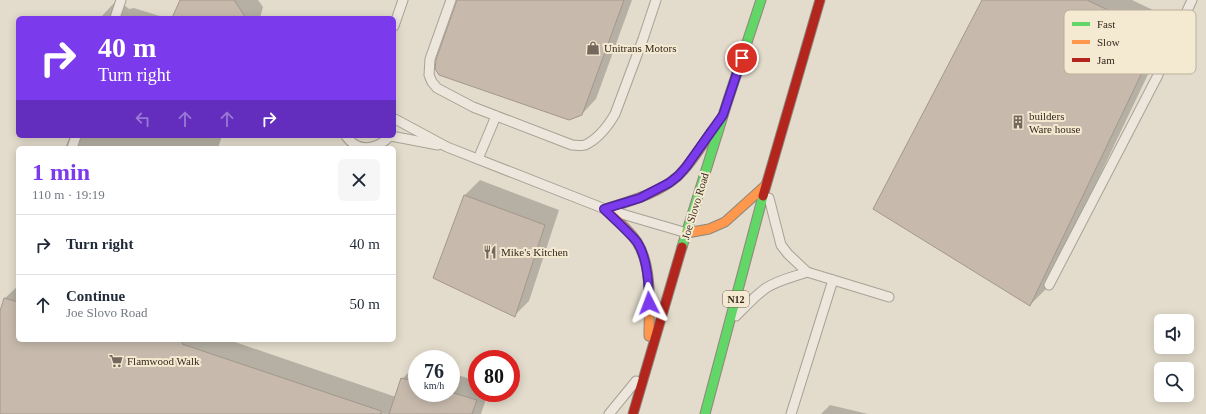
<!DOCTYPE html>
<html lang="en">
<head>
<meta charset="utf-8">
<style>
	:root { --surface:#fff; --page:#f6f6f7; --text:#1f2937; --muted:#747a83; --line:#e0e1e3; --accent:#7c3aed }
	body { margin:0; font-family:Georgia,serif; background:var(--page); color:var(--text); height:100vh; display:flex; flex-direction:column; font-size:15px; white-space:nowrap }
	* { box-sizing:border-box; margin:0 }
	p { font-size:13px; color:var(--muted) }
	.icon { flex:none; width:22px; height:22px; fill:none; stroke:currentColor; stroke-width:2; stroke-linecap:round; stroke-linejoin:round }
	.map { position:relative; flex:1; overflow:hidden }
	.sheet { position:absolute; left:16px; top:146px; width:380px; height:196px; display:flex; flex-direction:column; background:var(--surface); border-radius:6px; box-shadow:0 2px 10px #0003 }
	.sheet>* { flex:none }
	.top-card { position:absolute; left:16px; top:16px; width:380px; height:122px; border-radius:6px; box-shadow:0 2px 10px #0003; background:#7c3aed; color:#fff; overflow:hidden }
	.tools { position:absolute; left:1154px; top:314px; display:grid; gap:8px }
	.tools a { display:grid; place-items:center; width:40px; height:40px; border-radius:6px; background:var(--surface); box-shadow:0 2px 10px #0003; font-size:20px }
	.speed { position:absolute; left:408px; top:350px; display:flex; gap:8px; font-size:20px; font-weight:700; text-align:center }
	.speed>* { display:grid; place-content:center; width:52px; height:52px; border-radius:50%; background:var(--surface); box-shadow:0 2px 10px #0003; line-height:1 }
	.speed small { font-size:10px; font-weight:400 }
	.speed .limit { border:6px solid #d22; background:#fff; color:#111 }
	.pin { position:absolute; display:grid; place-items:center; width:34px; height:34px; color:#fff; margin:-17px; border:2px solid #fff; border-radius:50%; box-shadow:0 1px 4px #0007 }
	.me { position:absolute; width:44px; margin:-22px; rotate:357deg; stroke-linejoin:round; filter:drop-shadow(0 0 3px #0008) }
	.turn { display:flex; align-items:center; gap:14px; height:84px; padding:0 16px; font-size:18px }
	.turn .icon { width:52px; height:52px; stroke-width:2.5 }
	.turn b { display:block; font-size:28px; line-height:34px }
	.lanes { display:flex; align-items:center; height:38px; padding:0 16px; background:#0003; justify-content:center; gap:20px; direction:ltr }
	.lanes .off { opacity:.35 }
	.round { display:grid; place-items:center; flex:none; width:42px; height:42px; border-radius:6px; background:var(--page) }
	.overview { display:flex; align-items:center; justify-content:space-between; height:68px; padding:0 16px }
	h1 { font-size:24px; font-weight:700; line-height:30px; color:var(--accent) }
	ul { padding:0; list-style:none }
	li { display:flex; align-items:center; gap:12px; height:60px; padding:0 16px; border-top:1px solid var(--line) }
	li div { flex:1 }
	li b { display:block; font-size:15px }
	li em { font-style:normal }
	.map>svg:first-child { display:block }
	.shadow { fill:#0003 }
	.building { fill:#c7baad; stroke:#a3978b }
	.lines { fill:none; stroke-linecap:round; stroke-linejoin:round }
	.lane-casing { stroke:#a8a195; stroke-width:11 }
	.fast-casing { stroke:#8e867c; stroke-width:11 }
	.slow-casing { stroke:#8e867c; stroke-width:11 }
	.jam-casing { stroke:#8e867c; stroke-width:11 }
	.lane { stroke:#ece6dd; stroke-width:9 }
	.fast { stroke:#63d668; stroke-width:9 }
	.slow { stroke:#ff974d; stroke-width:9 }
	.jam { stroke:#b3261e; stroke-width:9 }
	.route-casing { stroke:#51269a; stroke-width:10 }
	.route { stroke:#7c3aed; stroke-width:7 }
	.labels { text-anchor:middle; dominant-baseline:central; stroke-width:4; stroke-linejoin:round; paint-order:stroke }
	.shield { fill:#f4e9d1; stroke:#6f6354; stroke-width:1 }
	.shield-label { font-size:10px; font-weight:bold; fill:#36291e }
	.poi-label { font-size:11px; fill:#36291e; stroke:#f4e9d1; text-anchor:start }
	.street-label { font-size:11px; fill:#36291e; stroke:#f4e9d1 }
	.key { fill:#f4e9d1; stroke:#bbaf9b; stroke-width:1 }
	.key-label { font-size:11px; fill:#36291e }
</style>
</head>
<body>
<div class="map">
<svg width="1206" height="414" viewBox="0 0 1206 414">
	<rect width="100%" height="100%" fill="#e3dccc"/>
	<g class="shadow">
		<path d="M 181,0 L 258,0 L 263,7 L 260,18 L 173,18 Z"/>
		<path d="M 457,0 L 632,0 L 596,99 L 581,115 Z"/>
		<path d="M 983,0 L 1132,0 L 1174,20 L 1045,290 L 1030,305 Z"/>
		<path d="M 115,2 L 124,5 L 129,9 L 134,8 L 166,18 L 100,18 Z"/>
		<path d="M 70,136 L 222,136 L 218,148 L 65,148 Z"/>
		<path d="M 480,180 L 559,210 L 529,301 L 514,316 L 435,278 L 465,195 Z"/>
		<path d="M 18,286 L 18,340 L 229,340 L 396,397 L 402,379 L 417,364 L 417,393 L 451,393 L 451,373 L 477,381 L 477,393 L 488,393 L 481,414 L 0,414 L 0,314 L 5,298 Z"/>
		<path d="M 830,405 L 868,414 L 821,414 Z"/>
	</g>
	<g class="building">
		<path d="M 180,0 L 234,0 L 246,18 L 172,18 Z"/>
		<path d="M 457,0 L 624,0 L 582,115 L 569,120 L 439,75 L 435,69 L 436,60 Z"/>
		<path d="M 982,0 L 1087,0 L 1160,35 L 1030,306 L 873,209 Z"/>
		<path d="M 464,195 L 545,225 L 515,317 L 433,278 Z"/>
		<path d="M 4,298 L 18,302 L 18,340 L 183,340 L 182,344 L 381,411 L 381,414 L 0,414 L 0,311 Z"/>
		<path d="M 401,378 L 417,382 L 417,393 L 454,393 L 477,400 L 472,414 L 389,414 Z"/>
	</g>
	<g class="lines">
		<g class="lane-casing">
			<g id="lane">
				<path d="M 451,0 L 430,59 L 429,75 L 432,82 L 437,88 L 473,107 L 572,145 C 576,145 581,146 585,145 C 598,139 608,126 615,114 L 643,39 L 656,0"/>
				<path d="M 115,18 L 121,0"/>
				<path d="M 394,26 L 403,0"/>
				<path d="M 395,119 L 447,147 L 605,209 L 687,233"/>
				<path d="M 346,136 C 358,153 377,150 390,136"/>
				<path d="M 391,136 L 438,145"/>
				<path d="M 72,148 L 76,136"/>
				<path d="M 478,159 L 496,116"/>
				<path d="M 769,198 L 781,245 L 788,254 L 807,272 L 889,297"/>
				<path d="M 1049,285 L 1157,77 L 1192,0"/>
				<path d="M 736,316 C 746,306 755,296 766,288 C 778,280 793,277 807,272"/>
				<path d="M 609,414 L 636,381"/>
				<path d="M 791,414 L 833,280"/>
			</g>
		</g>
		<g class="fast-casing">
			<g id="fast">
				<path d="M 682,247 L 727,103 L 761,0"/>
				<path d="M 705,414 L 763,196"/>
			</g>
		</g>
		<g class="slow-casing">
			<g id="slow">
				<path d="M 687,233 L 709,229 L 725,222 L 766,185"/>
				<path d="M 649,336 C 649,308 653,267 637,242 C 629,230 616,219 605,209 C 630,201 658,194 678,176 C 692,163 701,146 712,131"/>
			</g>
		</g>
		<g class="jam-casing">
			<g id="jam">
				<path d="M 763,196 L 820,0"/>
				<path d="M 633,414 L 682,247"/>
			</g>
		</g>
		<use href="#lane" class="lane"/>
		<use href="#fast" class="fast"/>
		<use href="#slow" class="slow"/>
		<use href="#jam" class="jam"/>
	</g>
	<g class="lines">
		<g class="route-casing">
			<path id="route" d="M 649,303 C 649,285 647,257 637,242 C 629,232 614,219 604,209 L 640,198 L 669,183 L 678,176 L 686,167 L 723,115 L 742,58"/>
		</g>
		<use href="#route" class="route"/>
	</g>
	<defs>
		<g id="shop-bare" transform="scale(1.08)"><path d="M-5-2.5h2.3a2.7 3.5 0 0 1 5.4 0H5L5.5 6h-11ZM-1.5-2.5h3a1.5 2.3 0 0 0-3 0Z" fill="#73685b" stroke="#f4e9d1" stroke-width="2.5" paint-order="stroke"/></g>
		<g id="building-bare" transform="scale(1.08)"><path d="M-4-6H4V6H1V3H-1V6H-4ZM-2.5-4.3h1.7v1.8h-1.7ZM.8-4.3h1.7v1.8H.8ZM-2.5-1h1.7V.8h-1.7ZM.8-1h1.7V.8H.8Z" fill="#73685b" stroke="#f4e9d1" stroke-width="2.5" paint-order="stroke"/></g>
		<g id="restaurant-bare" transform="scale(1.08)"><path d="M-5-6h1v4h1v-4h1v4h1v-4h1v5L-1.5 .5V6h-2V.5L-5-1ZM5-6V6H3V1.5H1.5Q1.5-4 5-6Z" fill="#73685b" stroke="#f4e9d1" stroke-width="2.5" paint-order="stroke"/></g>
		<g id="supermarket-bare" transform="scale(1.08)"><path d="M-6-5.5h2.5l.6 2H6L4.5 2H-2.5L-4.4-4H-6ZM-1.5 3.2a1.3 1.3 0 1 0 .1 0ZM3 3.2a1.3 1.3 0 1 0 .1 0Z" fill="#73685b" stroke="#f4e9d1" stroke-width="2.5" paint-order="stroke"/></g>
	</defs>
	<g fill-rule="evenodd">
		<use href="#shop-bare" x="593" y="48"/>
		<use href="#building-bare" x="1018" y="122"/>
		<use href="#restaurant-bare" x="490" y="252"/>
		<use href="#supermarket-bare" x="116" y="361"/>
	</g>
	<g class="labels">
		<rect class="shield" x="723" y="291" width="26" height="16" rx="3"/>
		<g class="shield-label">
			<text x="736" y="299">N12</text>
		</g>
		<g class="poi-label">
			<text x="604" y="48">Unitrans Motors</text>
			<text x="1029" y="116">builders<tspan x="1029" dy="13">Ware house</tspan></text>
			<text x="501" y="252">Mike's Kitchen</text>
			<text x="127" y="361">Flamwood Walk</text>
		</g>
		<g class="street-label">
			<text transform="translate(695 206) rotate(-73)">Joe Slovo Road</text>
		</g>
	</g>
	<rect x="1064" y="10" width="132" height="64" rx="6" class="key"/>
	<rect x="1072" y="22" width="18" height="4" fill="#63d668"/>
	<rect x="1072" y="40" width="18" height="4" fill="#ff974d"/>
	<rect x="1072" y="58" width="18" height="4" fill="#b3261e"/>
	<g class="key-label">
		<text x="1097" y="28">Fast</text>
		<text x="1097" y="46">Slow</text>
		<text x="1097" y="64">Jam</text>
	</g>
</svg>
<div class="tools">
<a><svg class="icon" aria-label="sound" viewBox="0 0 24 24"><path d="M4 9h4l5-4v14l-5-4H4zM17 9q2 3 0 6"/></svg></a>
<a><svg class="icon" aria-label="search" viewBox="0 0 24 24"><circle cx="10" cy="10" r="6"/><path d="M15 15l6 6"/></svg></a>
</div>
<div class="speed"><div>76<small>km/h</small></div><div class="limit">80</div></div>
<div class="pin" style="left:742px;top:58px;background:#d93025"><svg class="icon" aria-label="arrive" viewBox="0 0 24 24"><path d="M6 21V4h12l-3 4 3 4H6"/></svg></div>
<svg class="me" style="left:649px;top:303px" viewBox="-20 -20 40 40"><path d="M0-17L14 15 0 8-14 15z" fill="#7c3aed" stroke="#fff" stroke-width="4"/></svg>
<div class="top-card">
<div class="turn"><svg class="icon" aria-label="right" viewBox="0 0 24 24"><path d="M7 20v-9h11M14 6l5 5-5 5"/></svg><div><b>40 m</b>Turn right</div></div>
<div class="lanes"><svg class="icon off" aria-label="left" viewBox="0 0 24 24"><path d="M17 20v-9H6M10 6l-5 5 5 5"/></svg><svg class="icon off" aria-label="ahead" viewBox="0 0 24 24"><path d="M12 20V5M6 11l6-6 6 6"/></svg><svg class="icon off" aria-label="ahead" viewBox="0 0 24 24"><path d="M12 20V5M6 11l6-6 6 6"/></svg><svg class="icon" aria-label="right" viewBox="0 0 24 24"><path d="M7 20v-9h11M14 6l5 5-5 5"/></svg></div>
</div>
<section class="sheet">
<div class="overview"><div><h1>1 min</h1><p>110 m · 19:19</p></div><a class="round"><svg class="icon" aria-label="close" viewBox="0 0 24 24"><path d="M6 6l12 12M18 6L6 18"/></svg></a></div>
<ul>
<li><svg class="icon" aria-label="right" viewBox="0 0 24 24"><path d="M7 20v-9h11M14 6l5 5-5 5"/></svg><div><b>Turn right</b></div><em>40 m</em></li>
<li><svg class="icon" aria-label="ahead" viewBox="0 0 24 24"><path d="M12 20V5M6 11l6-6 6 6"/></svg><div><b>Continue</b><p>Joe Slovo Road</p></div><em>50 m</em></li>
</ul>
</section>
</div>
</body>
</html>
